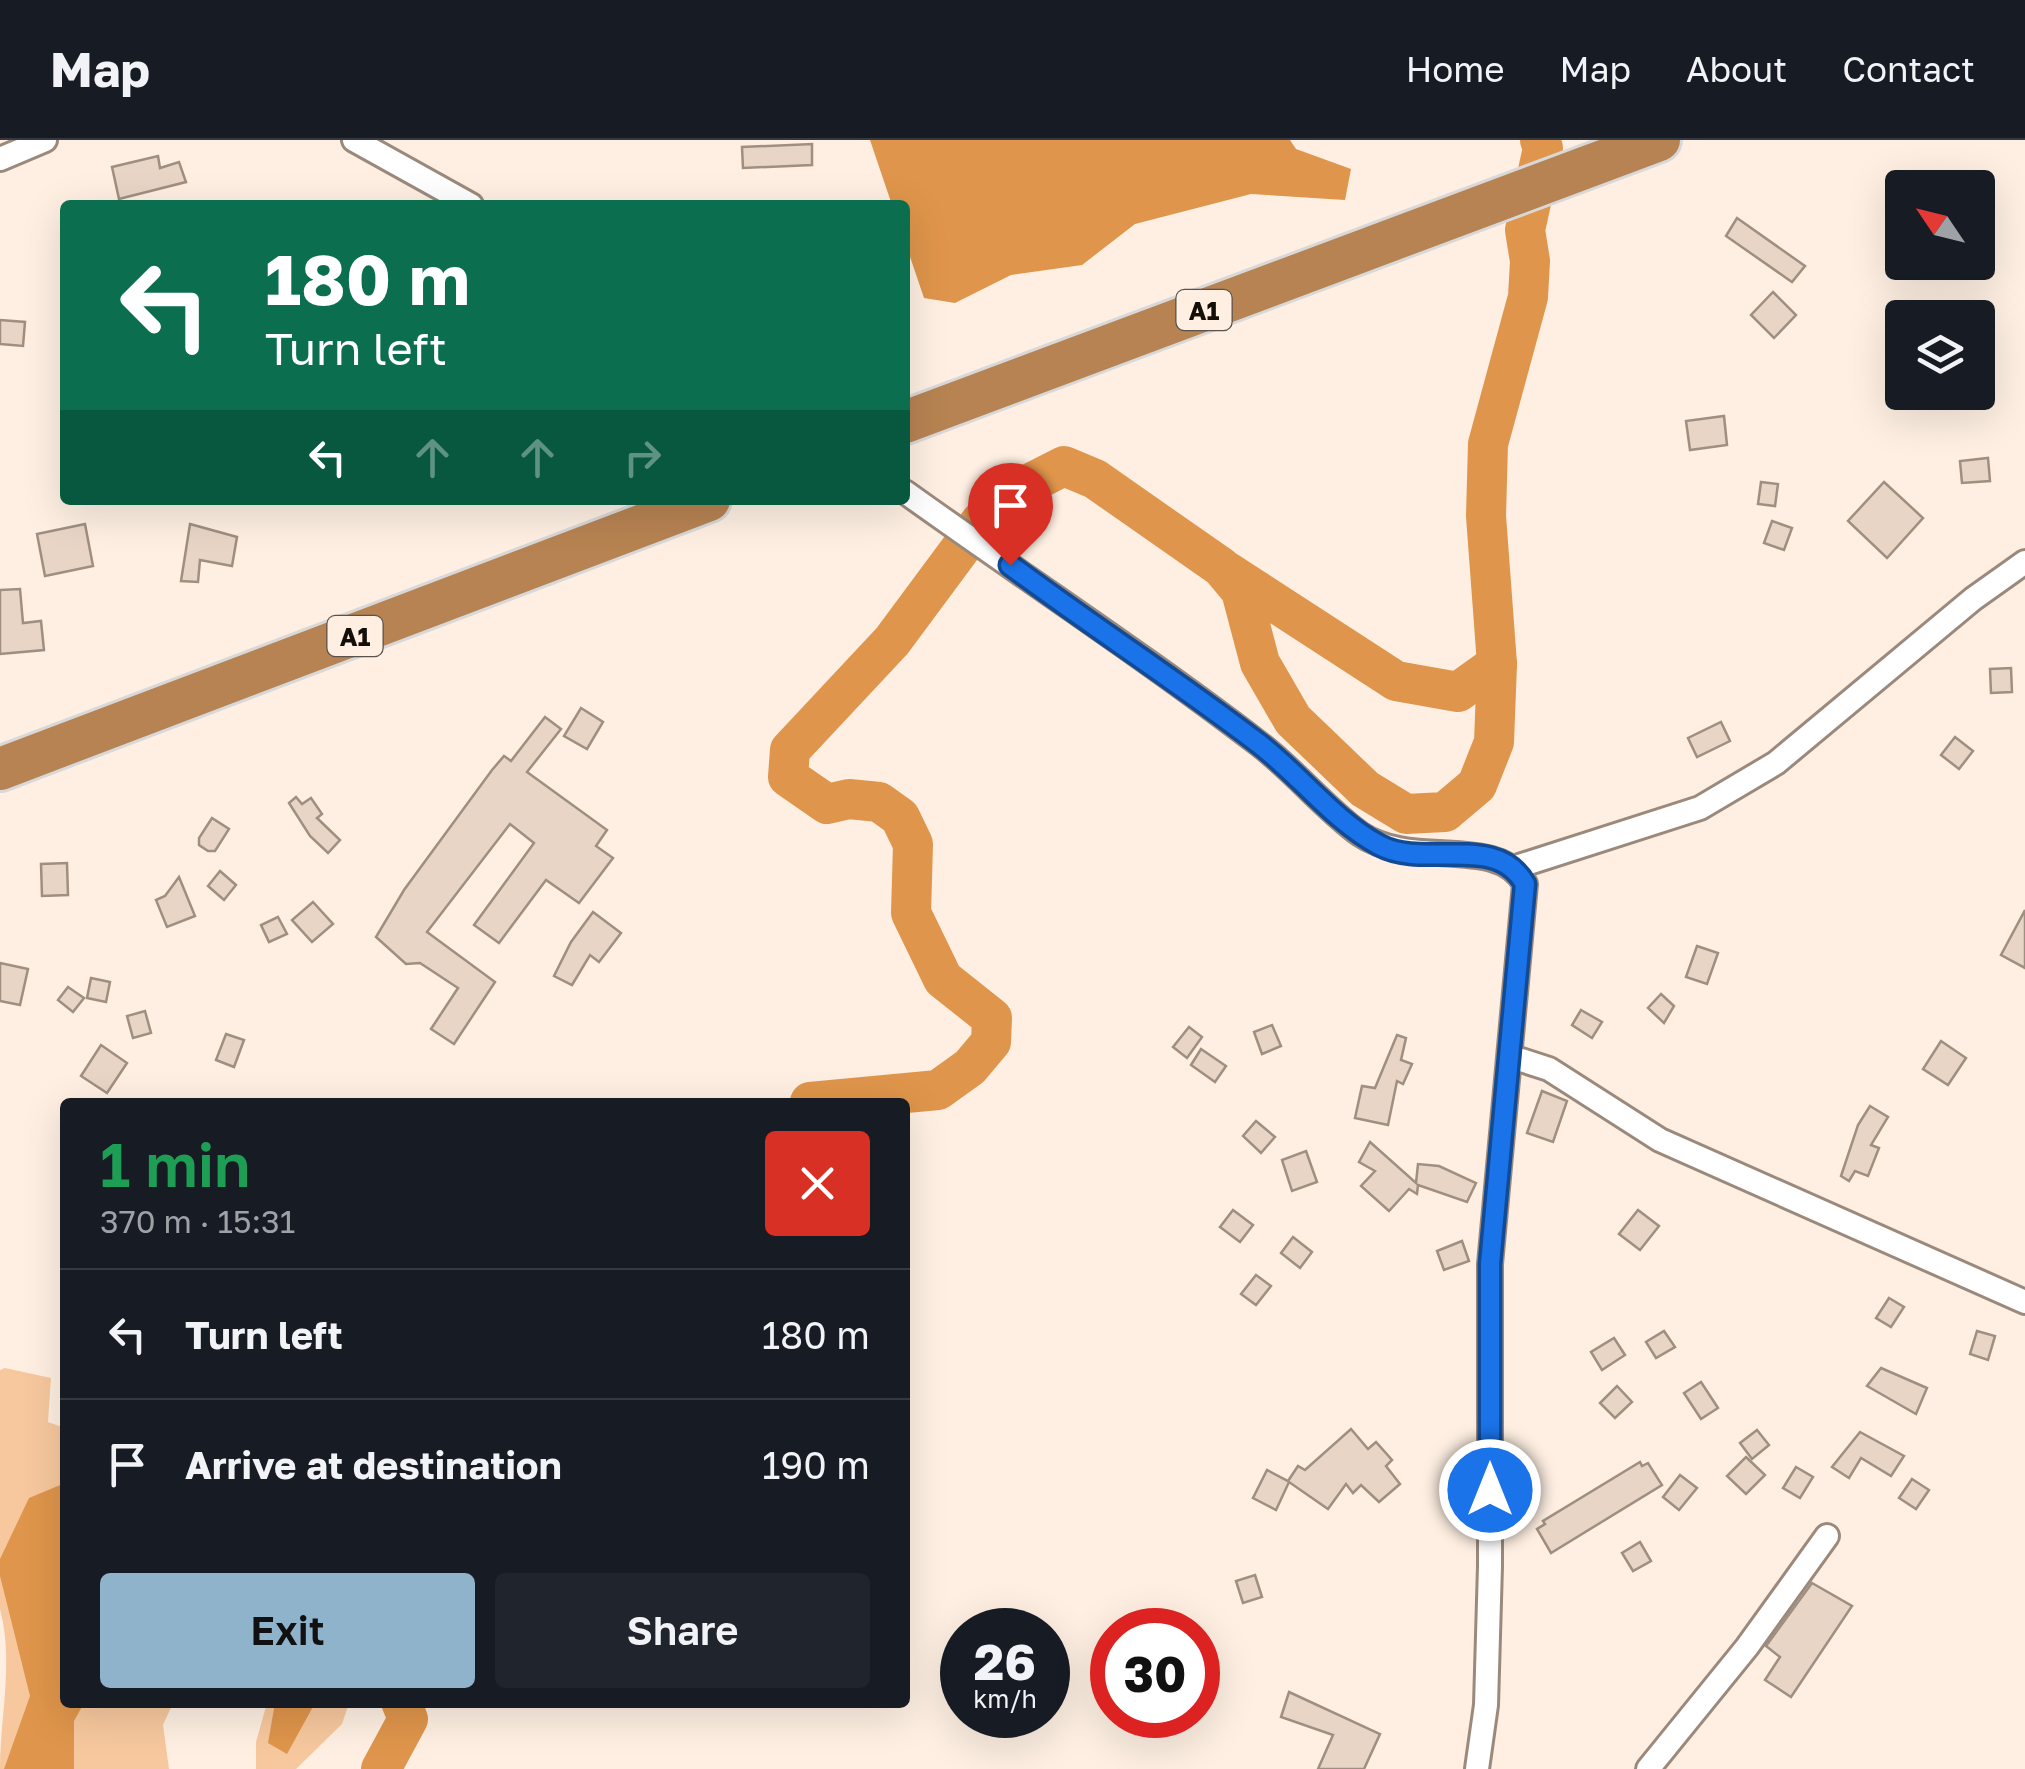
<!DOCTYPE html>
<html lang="en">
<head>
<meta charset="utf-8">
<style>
	:root { --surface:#171b24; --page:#20242c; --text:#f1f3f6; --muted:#9ea1a6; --line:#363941; --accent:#8eb3cb }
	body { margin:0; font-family:"Golos Text",sans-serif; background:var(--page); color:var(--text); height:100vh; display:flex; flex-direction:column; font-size:38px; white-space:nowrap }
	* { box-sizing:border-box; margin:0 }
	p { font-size:32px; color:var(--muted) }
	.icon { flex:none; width:55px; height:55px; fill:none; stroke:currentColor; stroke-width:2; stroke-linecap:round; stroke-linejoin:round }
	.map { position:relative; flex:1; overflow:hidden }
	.side { position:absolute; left:60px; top:958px; width:850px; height:610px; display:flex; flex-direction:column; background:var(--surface); border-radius:10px; box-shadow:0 10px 40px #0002 }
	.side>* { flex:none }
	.banner { position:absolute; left:60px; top:60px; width:850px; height:305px; border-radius:10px; box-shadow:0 10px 40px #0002; background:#0b6e4f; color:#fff; overflow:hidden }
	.needle { width:65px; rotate:305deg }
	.fabs { position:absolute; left:1885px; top:30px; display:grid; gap:20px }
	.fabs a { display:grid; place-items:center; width:110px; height:110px; border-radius:10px; background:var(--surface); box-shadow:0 10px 40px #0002; font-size:50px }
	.speed { position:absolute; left:940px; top:1468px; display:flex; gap:20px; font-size:50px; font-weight:700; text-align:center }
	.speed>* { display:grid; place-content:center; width:130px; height:130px; border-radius:50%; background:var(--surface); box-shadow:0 10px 40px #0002; line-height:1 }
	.speed small { font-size:25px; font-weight:400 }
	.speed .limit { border:15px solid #d22; background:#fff; color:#111 }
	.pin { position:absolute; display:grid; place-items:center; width:85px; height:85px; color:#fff; margin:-102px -42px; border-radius:50% 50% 50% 0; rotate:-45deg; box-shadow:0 0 10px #0007 }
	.pin .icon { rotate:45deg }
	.me { position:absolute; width:110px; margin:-55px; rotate:0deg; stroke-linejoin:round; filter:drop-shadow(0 0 8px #0008) }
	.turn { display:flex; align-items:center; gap:35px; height:210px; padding:0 40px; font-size:45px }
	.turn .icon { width:130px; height:130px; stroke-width:2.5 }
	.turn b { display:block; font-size:70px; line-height:85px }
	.lanes { display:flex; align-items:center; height:95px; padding:0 40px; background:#0003; justify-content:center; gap:50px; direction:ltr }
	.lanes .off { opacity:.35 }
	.round { display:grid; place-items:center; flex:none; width:105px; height:105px; border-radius:10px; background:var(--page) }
	.summary { display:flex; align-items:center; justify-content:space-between; height:170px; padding:0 40px }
	h1 { font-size:60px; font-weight:600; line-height:75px; color:#1e9e55 }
	.cta { display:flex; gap:20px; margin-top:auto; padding:20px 40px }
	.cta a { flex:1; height:115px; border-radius:10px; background:var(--accent); color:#111; font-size:40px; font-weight:600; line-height:115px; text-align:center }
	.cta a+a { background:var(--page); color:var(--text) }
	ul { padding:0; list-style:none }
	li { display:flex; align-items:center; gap:30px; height:130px; padding:0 40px; border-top:2px solid var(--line) }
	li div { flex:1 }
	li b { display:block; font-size:38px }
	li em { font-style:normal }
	header { display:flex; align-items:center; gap:60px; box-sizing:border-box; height:140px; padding:0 50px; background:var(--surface); border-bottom:2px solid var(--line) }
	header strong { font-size:48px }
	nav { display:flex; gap:55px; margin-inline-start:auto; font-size:35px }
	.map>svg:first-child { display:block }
	.green { fill:#f7c89e }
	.water { fill:#df954b }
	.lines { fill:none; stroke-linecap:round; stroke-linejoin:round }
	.river { stroke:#df954b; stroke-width:40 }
	.building { fill:#e8d5c6; stroke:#9f8f80; stroke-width:2.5 }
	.street-casing { stroke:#9b8a7c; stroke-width:28 }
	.highway-casing { stroke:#d9d8d8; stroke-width:48 }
	.street { stroke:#fff; stroke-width:22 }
	.highway { stroke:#b78352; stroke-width:42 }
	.route-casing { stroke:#114b97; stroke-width:25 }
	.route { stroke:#1a73e8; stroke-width:18 }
	.labels { text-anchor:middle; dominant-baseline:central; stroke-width:10; stroke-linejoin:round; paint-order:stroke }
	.shield { fill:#feefe2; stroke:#5a524a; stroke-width:2.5 }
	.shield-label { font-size:25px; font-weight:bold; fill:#140e09 }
</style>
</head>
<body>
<header>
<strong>Map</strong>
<nav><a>Home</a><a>Map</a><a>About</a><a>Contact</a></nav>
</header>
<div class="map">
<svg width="2025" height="1629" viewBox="0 0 2025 1629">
	<rect width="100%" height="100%" fill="#feefe2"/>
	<g class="green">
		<path d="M 5,1228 L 51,1238 L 48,1282 L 65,1288 L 65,1562 L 173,1563 L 163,1585 L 169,1629 L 0,1629 C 0,1576 14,1522 0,1469 L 0,1230 Z"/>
		<path d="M 267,1563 L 349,1563 L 342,1584 L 296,1629 L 256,1629 L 256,1602 Z"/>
	</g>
	<g class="water">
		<path d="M 870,0 L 1290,0 L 1296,9 L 1351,29 L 1345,60 L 1251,54 L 1135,84 L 1082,125 L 1011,135 L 955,163 L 924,158 L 905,102 L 905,65 L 892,65 Z"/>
		<path d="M 65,1343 L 65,1562 L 84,1563 L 74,1581 L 74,1629 L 4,1629 L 30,1556 L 0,1436 L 0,1419 L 29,1358 Z"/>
		<path d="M 275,1563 L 315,1563 L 287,1614 L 268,1603 Z"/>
	</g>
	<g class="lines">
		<g class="river">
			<path d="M 1228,432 L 1396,541 L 1458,552 L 1497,524"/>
			<path d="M 810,962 L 938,950 L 970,927 L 991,902 L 992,878 L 943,839 L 911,773 L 913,704 L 900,677 L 879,662 L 849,659 L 827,664 L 788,637 L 790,610 L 892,501 L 981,381 L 1023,347 L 1064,326 L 1095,339 L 1221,427 L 1241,451 L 1260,523 L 1293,580 L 1365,649 L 1406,674 L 1445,672 L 1477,645 L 1494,602 L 1497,524 L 1486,376 L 1488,304 L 1528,157 L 1530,121 L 1525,90 L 1543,8 L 1540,0"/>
			<path d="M 381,1629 L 408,1579 L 401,1562"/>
		</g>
	</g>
	<g class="building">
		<path d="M 812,4 L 812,25 L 743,28 L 742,7 Z"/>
		<path d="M 158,16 L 160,28 L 179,22 L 186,42 L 119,59 L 112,27 Z"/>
		<path d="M 1737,78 L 1805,126 L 1792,142 L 1726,96 Z"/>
		<path d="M 1773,152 L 1796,175 L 1774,198 L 1751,175 Z"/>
		<path d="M 0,180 L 25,182 L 23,206 L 0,204 Z"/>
		<path d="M 1724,276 L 1727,305 L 1690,310 L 1686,281 Z"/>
		<path d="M 1988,318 L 1990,341 L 1962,343 L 1960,321 Z"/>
		<path d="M 1761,342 L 1778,344 L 1775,366 L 1758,364 Z"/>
		<path d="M 1884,342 L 1923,378 L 1887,418 L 1848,381 Z"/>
		<path d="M 1772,381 L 1792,388 L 1784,410 L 1764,403 Z"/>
		<path d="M 85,384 L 93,426 L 45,436 L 37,394 Z"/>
		<path d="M 190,384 L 237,397 L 232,426 L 200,420 L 198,442 L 181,441 Z"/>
		<path d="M 20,449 L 23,483 L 41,481 L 44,510 L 0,514 L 0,450 Z"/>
		<path d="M 2011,528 L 2012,552 L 1991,553 L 1990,529 Z"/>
		<path d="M 581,568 L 603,582 L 587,609 L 564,596 Z"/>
		<path d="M 545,577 L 561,589 L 527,632 L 607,690 L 596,706 L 613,718 L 579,763 L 546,740 L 499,803 L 474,785 L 534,703 L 510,684 L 427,792 L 495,842 L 454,904 L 431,889 L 458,848 L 420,823 L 406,824 L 376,797 L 404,750 L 492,630 L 504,616 L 511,621 Z"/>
		<path d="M 1721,582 L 1730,601 L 1697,617 L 1688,598 Z"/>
		<path d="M 1955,597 L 1973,611 L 1959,629 L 1941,615 Z"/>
		<path d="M 296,657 L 302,664 L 311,658 L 322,674 L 317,678 L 340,700 L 328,713 L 310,696 L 289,663 Z"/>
		<path d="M 212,678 L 229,689 L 215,711 L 208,711 L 199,705 L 199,698 Z"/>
		<path d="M 67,723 L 68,755 L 42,756 L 41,724 Z"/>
		<path d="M 220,731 L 236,745 L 224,760 L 208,746 Z"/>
		<path d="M 179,737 L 195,776 L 167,787 L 156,760 L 165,756 Z"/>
		<path d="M 313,762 L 333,784 L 312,802 L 292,780 Z"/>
		<path d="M 2025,770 L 2025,828 L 2001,815 Z"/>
		<path d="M 593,772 L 621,793 L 599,822 L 590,815 L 572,845 L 554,836 L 571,802 Z"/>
		<path d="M 278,777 L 287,794 L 269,802 L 261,785 Z"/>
		<path d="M 1697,806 L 1718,813 L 1707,844 L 1686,837 Z"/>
		<path d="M 0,823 L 28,829 L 20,865 L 0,861 Z"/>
		<path d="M 91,838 L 110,842 L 106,862 L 87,858 Z"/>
		<path d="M 68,847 L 84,858 L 73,872 L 58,860 Z"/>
		<path d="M 1661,854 L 1674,866 L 1664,883 L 1648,868 Z"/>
		<path d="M 1581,870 L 1602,882 L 1592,898 L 1572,885 Z"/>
		<path d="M 145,871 L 151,893 L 133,898 L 127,876 Z"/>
		<path d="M 1272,885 L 1281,906 L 1262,914 L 1254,892 Z"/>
		<path d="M 1189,887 L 1202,897 L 1187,918 L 1173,907 Z"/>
		<path d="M 226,894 L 244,900 L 234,927 L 216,920 Z"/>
		<path d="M 1397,895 L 1406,898 L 1401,920 L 1412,924 L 1403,944 L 1397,941 L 1388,985 L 1355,978 L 1362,946 L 1375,948 Z"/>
		<path d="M 1941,901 L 1966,918 L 1948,945 L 1923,929 Z"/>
		<path d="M 101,905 L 127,923 L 107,953 L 81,936 Z"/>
		<path d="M 1201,909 L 1226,926 L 1215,942 L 1191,925 Z"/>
		<path d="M 1542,951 L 1567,961 L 1553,1002 L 1527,993 Z"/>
		<path d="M 1870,966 L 1888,977 L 1871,1005 L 1879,1008 L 1868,1036 L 1855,1031 L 1849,1041 L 1841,1036 L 1858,985 Z"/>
		<path d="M 1256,981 L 1275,997 L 1261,1013 L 1243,996 Z"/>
		<path d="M 1370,1002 L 1416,1043 L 1418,1024 L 1439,1026 L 1476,1043 L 1467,1062 L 1418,1045 L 1417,1054 L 1409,1049 L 1389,1071 L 1361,1046 L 1375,1031 L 1359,1022 Z"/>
		<path d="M 1306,1011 L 1317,1042 L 1292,1051 L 1282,1020 Z"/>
		<path d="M 1233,1070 L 1253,1085 L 1240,1102 L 1220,1087 Z"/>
		<path d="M 1638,1070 L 1659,1086 L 1640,1110 L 1619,1094 Z"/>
		<path d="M 1293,1097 L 1312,1112 L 1300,1128 L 1281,1113 Z"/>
		<path d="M 1462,1101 L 1469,1121 L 1444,1130 L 1437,1111 Z"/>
		<path d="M 1256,1135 L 1271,1146 L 1256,1165 L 1241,1154 Z"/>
		<path d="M 1889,1158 L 1904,1167 L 1891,1187 L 1876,1178 Z"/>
		<path d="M 1664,1191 L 1675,1207 L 1656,1218 L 1646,1202 Z"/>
		<path d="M 1977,1191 L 1995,1196 L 1988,1220 L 1970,1214 Z"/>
		<path d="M 1614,1198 L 1625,1215 L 1602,1230 L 1591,1212 Z"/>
		<path d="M 1881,1228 L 1927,1248 L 1916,1274 L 1867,1246 Z"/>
		<path d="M 1701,1242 L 1718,1268 L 1701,1279 L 1684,1253 Z"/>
		<path d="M 1617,1246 L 1632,1262 L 1615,1278 L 1600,1263 Z"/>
		<path d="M 1351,1289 L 1368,1309 L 1376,1302 L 1392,1320 L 1386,1326 L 1400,1344 L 1379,1362 L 1361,1345 L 1353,1353 L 1346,1344 L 1328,1369 L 1289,1342 L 1276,1370 L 1253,1358 L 1267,1330 L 1288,1341 L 1298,1326 L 1305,1330 Z"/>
		<path d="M 1757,1290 L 1769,1305 L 1752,1319 L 1740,1303 Z"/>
		<path d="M 1860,1292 L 1904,1316 L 1891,1336 L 1861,1318 L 1849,1338 L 1832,1327 Z"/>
		<path d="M 1746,1317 L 1765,1335 L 1746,1354 L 1727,1336 Z"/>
		<path d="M 1640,1322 L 1642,1326 L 1648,1323 L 1662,1345 L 1551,1413 L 1537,1389 L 1545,1384 L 1543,1381 Z"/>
		<path d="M 1796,1327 L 1813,1337 L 1800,1358 L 1783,1348 Z"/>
		<path d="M 1680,1335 L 1697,1348 L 1679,1370 L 1663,1357 Z"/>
		<path d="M 1912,1339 L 1929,1350 L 1916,1369 L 1899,1358 Z"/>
		<path d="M 1640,1402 L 1651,1421 L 1633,1431 L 1622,1413 Z"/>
		<path d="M 1255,1435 L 1262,1457 L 1243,1463 L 1236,1441 Z"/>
		<path d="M 1812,1443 L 1852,1466 L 1791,1557 L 1765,1540 L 1780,1517 L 1766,1506 Z"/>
		<path d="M 1289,1552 L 1380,1594 L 1364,1629 L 1318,1629 L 1333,1595 L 1281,1577 Z"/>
	</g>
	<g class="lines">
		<g class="street-casing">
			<g id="street">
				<path d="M 354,0 L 471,65"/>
				<path d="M 0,19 L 45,0"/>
				<path d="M 905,352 C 1022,436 1143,515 1258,603 C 1294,630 1324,668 1360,694 C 1413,730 1498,694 1525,744 L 1490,1124 L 1490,1426 L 1486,1565 L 1477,1629"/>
				<path d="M 1516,727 L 1700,668 L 1776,623 L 1973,459 L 2025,422"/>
				<path d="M 1515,918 L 1549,929 L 1660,1000 L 2025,1162"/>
				<path d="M 1648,1629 L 1747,1507 L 1827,1396"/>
			</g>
		</g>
		<g class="highway-casing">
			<g id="highway">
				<path d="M 905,282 L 1659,0"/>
				<path d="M 0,629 L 709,360"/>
			</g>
		</g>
		<use href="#street" class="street"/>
		<use href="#highway" class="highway"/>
	</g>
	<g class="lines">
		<g class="route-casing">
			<path id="route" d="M 1010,425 C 1092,486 1177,541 1258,603 C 1299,634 1334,681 1379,705 C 1425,730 1496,692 1525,744 L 1490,1124 L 1490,1350"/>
		</g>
		<use href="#route" class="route"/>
	</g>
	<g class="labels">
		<g class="shield">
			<rect x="1176.5" y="150" width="55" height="40" rx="8"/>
			<rect x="327.5" y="476" width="55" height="40" rx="8"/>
		</g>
		<g class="shield-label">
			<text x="1204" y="170">A1</text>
			<text x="355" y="496">A1</text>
		</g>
	</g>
</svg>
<div class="fabs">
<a><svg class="needle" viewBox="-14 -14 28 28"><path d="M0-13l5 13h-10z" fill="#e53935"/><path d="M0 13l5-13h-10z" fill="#9ea1a6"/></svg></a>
<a><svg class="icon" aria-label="layers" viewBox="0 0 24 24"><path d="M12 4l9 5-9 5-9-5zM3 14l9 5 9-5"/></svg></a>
</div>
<div class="speed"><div>26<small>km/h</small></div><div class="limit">30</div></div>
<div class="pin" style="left:1010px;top:425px;background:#d93025"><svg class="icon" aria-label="arrive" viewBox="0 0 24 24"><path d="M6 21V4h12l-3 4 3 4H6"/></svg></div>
<svg class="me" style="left:1490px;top:1350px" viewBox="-20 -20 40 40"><circle r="17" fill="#1a73e8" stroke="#fff" stroke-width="3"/><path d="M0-11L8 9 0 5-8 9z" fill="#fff"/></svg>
<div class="banner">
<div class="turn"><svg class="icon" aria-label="left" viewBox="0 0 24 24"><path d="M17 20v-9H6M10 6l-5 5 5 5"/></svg><div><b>180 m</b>Turn left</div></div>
<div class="lanes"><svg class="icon" aria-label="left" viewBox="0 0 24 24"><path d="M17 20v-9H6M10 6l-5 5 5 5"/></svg><svg class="icon off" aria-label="ahead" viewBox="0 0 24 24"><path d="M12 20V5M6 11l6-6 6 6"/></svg><svg class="icon off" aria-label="ahead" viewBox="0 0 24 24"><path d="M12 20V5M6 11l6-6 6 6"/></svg><svg class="icon off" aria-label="right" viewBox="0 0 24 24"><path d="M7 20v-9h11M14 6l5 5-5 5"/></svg></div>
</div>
<section class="side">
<div class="summary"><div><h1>1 min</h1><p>370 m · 15:31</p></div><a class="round" style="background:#d93025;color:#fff"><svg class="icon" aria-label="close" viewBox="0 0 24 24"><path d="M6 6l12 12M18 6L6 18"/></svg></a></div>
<ul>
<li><svg class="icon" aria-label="left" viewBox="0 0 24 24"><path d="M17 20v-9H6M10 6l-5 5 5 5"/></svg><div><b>Turn left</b></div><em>180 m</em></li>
<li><svg class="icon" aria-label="arrive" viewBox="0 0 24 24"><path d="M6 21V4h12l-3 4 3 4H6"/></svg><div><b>Arrive at destination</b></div><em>190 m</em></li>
</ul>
<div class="cta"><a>Exit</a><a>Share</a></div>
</section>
</div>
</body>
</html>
